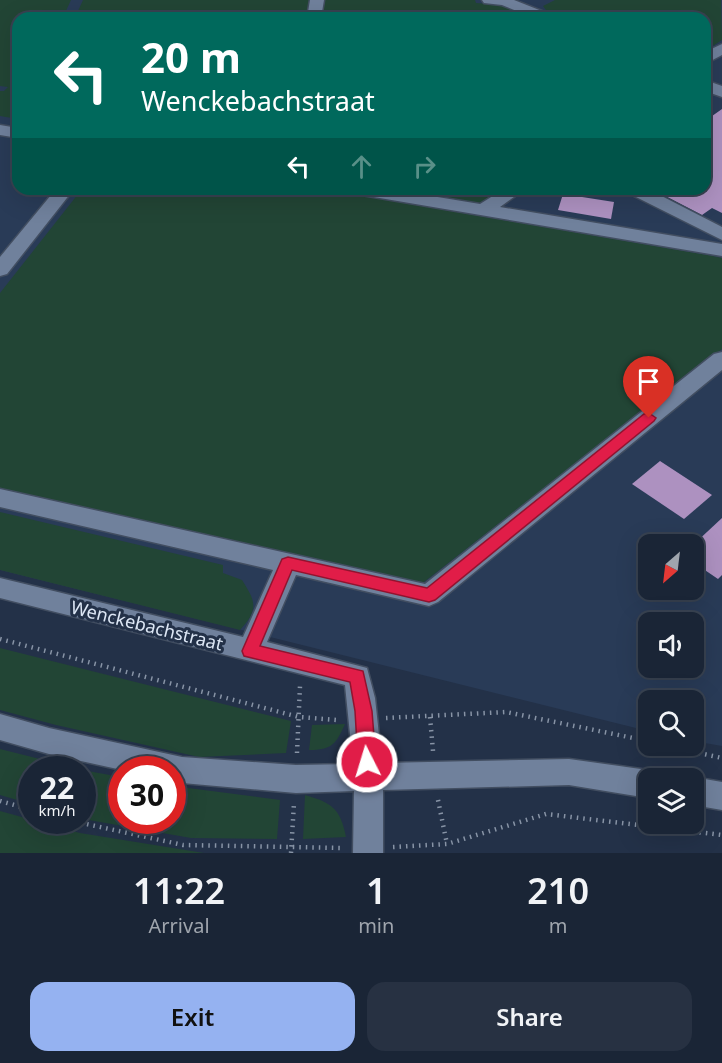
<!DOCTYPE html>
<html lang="en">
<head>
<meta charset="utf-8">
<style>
	:root { --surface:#1a2536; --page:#273142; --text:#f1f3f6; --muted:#9fa5ad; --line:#384251; --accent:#95b2f1 }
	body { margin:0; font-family:"Noto Sans",sans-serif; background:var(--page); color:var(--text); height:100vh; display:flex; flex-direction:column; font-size:22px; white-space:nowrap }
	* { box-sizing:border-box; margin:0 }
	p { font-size:20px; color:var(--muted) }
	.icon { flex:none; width:33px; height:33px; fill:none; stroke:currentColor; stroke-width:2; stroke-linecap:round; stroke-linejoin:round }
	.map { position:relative; height:853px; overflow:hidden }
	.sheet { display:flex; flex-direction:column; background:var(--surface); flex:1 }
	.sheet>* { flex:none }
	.guide { position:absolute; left:12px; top:12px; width:699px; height:183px; border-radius:18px; box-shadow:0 6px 24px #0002,0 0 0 2px var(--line); background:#00695c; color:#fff; overflow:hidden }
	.needle { width:39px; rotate:208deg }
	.fabs { position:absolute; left:638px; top:534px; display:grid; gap:12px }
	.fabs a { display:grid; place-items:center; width:66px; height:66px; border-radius:12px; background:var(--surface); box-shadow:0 6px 24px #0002,0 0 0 2px var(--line); font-size:30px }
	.speed { position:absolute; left:18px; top:756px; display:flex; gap:12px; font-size:30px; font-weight:700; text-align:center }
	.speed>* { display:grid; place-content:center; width:78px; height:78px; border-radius:50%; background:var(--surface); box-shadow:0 6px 24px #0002,0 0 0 2px var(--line); line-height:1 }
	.speed small { font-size:15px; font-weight:400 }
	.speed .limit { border:9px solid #d22; background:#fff; color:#111 }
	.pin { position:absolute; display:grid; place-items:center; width:51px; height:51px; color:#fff; margin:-62px -26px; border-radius:50% 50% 50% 0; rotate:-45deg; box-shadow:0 0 6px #0007 }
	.pin .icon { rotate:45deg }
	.me { position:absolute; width:66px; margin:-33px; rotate:355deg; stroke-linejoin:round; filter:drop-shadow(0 0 4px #0008) }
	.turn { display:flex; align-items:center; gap:21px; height:126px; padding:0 30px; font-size:27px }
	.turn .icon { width:78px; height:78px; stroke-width:2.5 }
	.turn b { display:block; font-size:42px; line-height:51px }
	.lanes { display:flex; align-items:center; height:57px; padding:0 30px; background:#0003; justify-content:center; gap:30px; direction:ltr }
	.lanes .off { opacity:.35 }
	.eta { display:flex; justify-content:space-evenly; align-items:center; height:102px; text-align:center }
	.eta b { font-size:36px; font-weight:600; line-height:42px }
	.primary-button { display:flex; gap:12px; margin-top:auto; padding:12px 30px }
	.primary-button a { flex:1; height:69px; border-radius:18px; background:var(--accent); color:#111; font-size:24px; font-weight:600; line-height:69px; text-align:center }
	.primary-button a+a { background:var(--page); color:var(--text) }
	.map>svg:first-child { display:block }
	.built { fill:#293b57; fill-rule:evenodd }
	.green { fill:#224535 }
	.building { fill:#ad91c0 }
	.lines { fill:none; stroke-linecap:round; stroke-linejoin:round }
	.minor-casing { stroke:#424e61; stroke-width:3 }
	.path { stroke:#8894a6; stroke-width:4.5; stroke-dasharray:1.5 5; stroke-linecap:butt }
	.minor { fill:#70819c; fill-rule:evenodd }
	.route { fill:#e11d48; stroke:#92132f; stroke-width:1.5 }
	.labels { text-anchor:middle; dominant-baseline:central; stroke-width:6; stroke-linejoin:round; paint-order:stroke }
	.street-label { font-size:18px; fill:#dde7f5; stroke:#233148 }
</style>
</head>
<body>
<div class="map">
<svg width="722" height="853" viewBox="0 0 722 853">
	<rect width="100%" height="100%" fill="#233148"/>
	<path class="built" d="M 0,0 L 722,0 L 722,746 L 693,741 L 693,700 L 648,700 L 648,731 L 0,570 ZM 18,18 L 705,18 L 705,189 L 18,189 ZM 648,544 L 693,544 L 693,590 L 648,590 ZM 648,622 L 693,622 L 693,668 L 648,668 Z"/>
	<g class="green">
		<path d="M 0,0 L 71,0 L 65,13 L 42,13 L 39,18 L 18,18 L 18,119 L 0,116 L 0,91 L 4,91 L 8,87 L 0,86 Z"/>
		<path d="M 83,0 L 311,0 L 309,18 L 93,18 L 95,11 L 78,11 Z"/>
		<path d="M 324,0 L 475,0 L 476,3 L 503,5 L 533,18 L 322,18 Z"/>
		<path d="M 555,0 L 721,0 L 722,40 L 705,51 L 705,18 L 564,18 L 546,10 L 543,6 Z"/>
		<path d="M 82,189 L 323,189 L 713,256 L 722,258 L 722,349 L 424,582 L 406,584 L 0,491 L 0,293 Z"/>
		<path d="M 385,189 L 504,189 L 480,205 Z"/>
		<path d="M 0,512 L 223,565 L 223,573 L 242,580 C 256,602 259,609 240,630 L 0,570 Z"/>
		<path d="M 0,648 L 291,721 L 286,753 L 199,757 L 56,725 L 0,710 Z"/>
		<path d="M 345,724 C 336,744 332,750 309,750 L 312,725 Z"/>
		<path d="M 0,749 L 72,767 L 82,770 L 32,770 L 31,804 L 0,795 Z"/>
		<path d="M 82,770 L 121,777 L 122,820 L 172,820 L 173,786 L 280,800 L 277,839 L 191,838 L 83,819 Z"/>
		<path d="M 305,795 C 332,803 340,808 346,837 L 303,839 Z"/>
		<path d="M 0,811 L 80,833 L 204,853 L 0,853 Z"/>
	</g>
	<g class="building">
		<path d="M 43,10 L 78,11 L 96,11 L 93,18 L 40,18 Z"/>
		<path d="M 722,109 L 722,213 L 712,208 L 702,215 L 652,189 L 705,189 L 705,121 Z"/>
		<path d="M 563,194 L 614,202 L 611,219 L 558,210 Z"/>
		<path d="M 660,461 L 712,495 L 684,519 L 632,484 Z"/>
		<path d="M 722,518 L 722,575 L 718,579 L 693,562 L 693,545 Z"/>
	</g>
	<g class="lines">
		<g class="minor-casing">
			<g id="minor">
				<path d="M 310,0 L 324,0 L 321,18 L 307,18 Z"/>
				<path d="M 482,0 L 514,0 L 552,15 L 554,18 L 534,18 L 502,5 L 484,3 Z"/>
				<path d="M 722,44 L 722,55 L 705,64 L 705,52 Z"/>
				<path d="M 705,80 L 722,86 L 722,97 L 705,91 Z"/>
				<path d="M 0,125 L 18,128 L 18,138 L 0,135 Z"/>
				<path d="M 56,189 L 74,189 L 7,274 L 0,276 L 0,257 Z"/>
				<path d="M 347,189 L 389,189 L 480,204 L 504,189 L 525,189 L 500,207 L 722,244 L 722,256 L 356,194 L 350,193 Z"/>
				<path d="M 625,189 L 648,189 L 722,227 L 722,240 L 628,193 Z"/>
				<path d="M 722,352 L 722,370 L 438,602 L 429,606 L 296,575 L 267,642 L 367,668 L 375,698 L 382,763 L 569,759 L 648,770 L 658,774 L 660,778 L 648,778 L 648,798 L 569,785 L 383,790 L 383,853 L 353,853 L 354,791 L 296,793 L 182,783 L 172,781 L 172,770 L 122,770 L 49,754 L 0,740 L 0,714 L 49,728 L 182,757 L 296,765 L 353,764 L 345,685 L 0,598 L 0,578 L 243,637 L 273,570 L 0,507 L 0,489 L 425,584 L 714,354 Z"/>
				<path d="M 693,777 L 722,782 L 722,810 L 693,805 L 693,778 L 690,778 Z"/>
			</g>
		</g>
		<g class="path">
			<path d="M 0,639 L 299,717 L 337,720"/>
			<path d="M 430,717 L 433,751"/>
			<path d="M 386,718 L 506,712 L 648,741"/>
			<path d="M 667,746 L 722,758"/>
			<path d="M 297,753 L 300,686"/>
			<path d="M 438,800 L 447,844"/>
			<path d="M 0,801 L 32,810"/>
			<path d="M 68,820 L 183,845 L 343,848"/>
			<path d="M 393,847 L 447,844 L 546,814 L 722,835"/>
			<path d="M 291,853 L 294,803"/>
		</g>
		<use href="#minor" class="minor"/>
	</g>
	<path class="route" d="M 649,413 L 656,418 L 654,421 L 435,600 L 429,602 L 292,570 L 260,646 L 363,671 L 372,711 L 376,762 L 373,767 L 367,770 L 361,767 L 358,762 L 355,711 L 350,682 L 244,656 L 242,651 L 282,559 L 288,557 L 427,588 L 644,414 Z"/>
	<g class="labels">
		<g class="street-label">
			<text transform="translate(147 625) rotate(14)">Wenckebachstraat</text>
		</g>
	</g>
</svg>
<div class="fabs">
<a><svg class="needle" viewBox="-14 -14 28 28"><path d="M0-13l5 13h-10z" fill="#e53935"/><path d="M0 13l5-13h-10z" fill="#9fa5ad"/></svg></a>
<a><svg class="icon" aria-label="sound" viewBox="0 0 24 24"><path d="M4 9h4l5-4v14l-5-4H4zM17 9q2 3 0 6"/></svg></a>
<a><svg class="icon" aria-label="search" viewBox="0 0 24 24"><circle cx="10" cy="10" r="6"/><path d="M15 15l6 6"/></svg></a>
<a><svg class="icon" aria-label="layers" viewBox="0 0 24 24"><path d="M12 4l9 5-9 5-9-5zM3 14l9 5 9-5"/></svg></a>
</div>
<div class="speed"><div>22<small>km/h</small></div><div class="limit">30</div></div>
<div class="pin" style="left:649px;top:418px;background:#d93025"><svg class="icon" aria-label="arrive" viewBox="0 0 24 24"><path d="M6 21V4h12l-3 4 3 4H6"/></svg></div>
<svg class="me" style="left:367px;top:762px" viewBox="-20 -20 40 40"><circle r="17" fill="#e11d48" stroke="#fff" stroke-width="3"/><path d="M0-11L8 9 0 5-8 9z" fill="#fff"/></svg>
<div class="guide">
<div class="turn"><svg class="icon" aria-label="left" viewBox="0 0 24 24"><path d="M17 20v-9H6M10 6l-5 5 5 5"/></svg><div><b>20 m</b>Wenckebachstraat</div></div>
<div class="lanes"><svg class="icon" aria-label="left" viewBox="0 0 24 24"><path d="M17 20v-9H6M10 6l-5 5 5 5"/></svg><svg class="icon off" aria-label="ahead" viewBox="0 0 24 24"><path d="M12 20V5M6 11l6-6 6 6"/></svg><svg class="icon off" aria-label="right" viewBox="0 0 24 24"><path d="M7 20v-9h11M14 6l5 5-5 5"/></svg></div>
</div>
</div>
<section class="sheet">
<div class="eta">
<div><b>11:22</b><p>Arrival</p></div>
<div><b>1</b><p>min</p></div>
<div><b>210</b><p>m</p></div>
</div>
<div class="primary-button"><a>Exit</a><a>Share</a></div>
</section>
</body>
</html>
